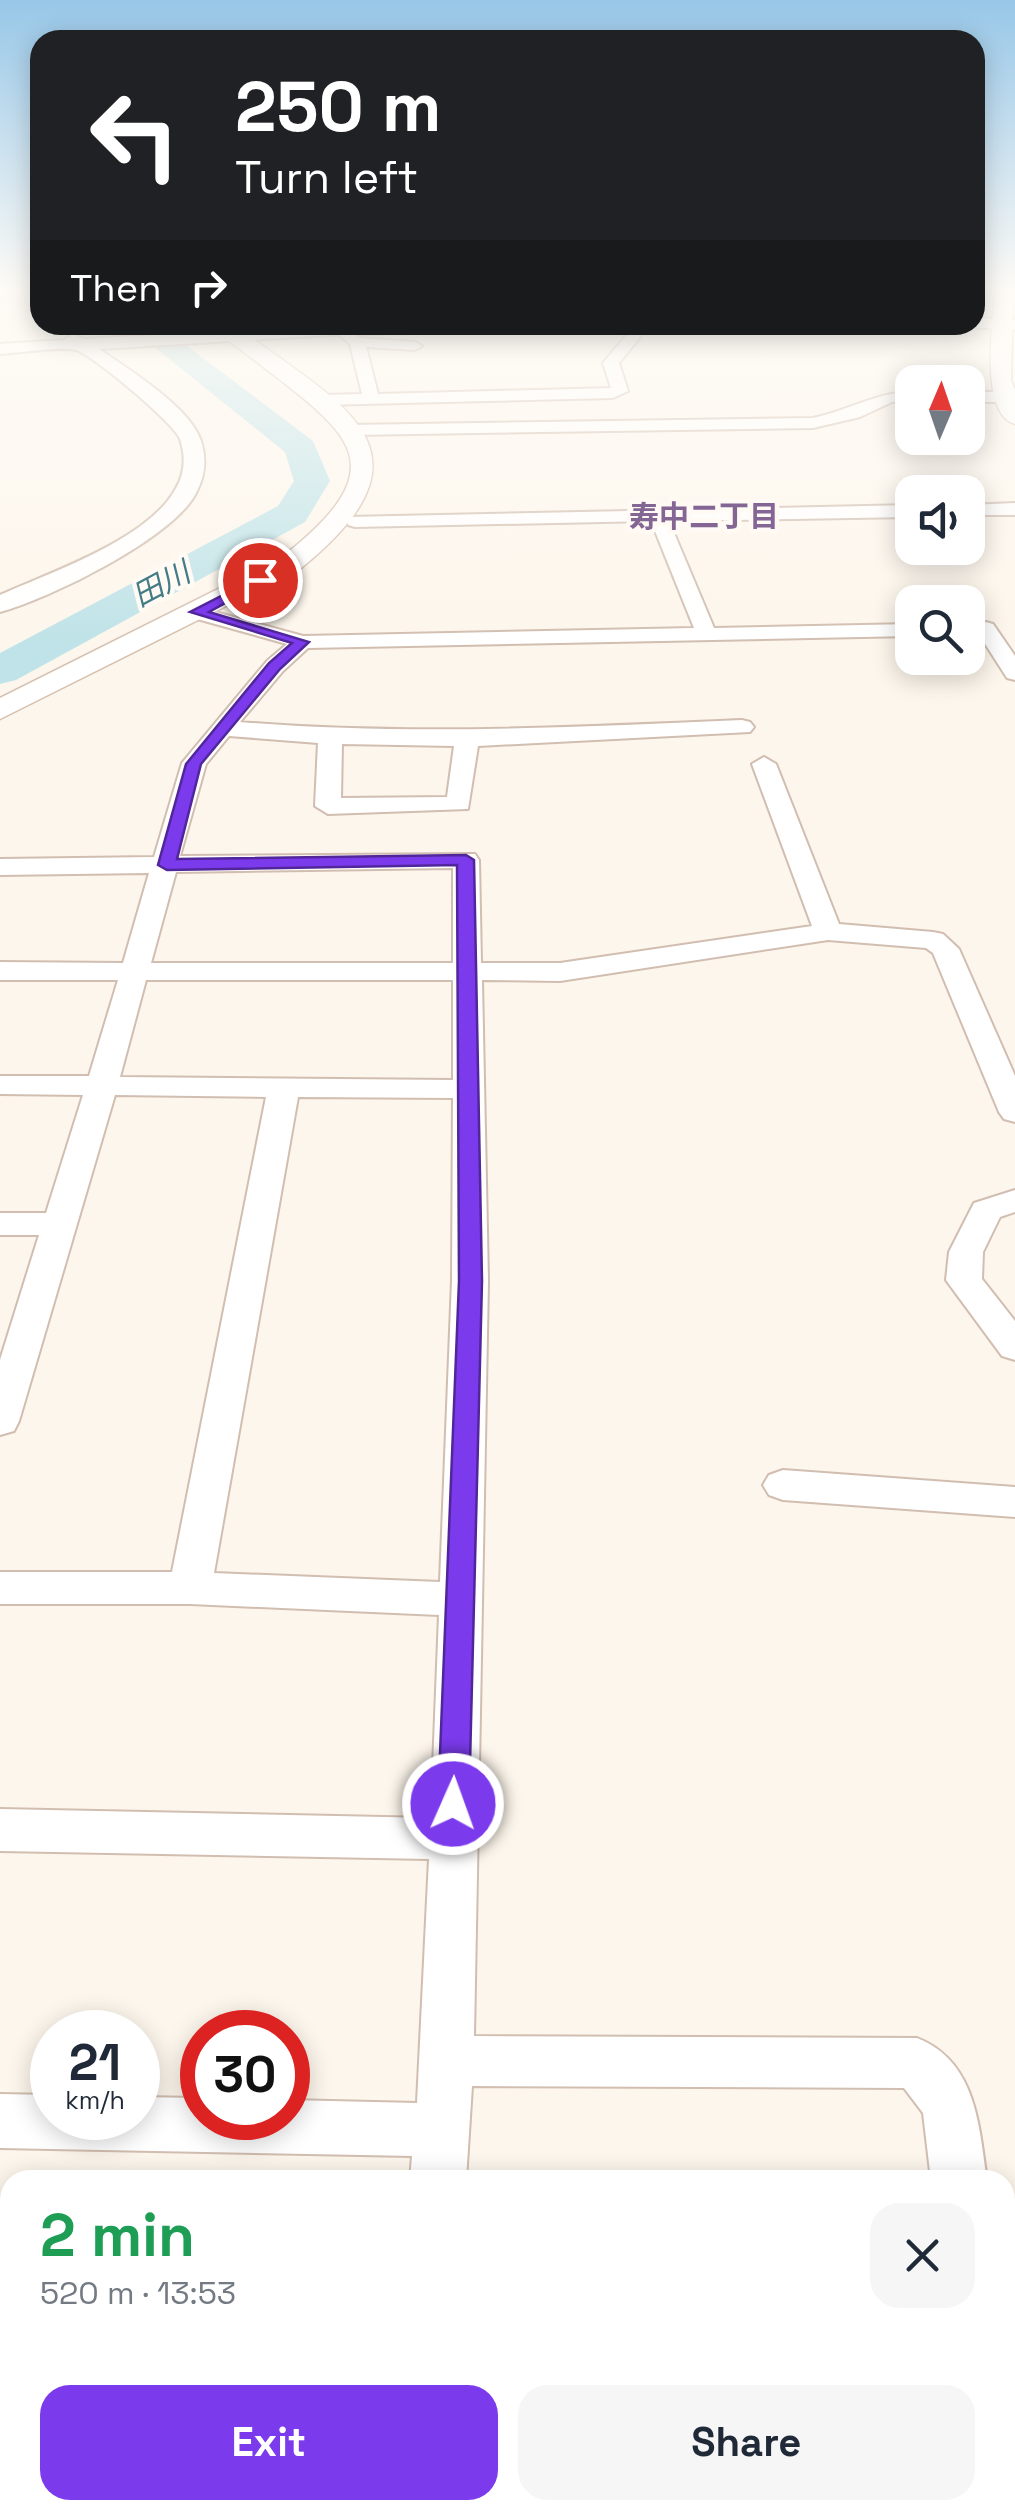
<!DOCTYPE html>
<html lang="en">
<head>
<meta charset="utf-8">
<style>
	:root { --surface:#fff; --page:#f6f6f7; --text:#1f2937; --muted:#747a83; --accent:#7c3aed }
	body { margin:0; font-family:"Space Grotesk","Noto Sans JP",sans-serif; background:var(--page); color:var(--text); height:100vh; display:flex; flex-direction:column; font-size:38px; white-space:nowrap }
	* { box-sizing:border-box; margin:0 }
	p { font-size:32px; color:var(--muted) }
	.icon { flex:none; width:55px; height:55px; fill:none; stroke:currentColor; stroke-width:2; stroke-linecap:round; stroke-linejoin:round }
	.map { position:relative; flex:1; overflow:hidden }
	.details { position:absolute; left:0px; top:2170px; width:1015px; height:350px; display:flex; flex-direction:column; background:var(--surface); border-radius:30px 30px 0 0; box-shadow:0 5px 25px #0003 }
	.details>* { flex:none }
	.banner { position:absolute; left:30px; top:30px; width:955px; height:305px; border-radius:30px; box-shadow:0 5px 25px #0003; background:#202124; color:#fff; overflow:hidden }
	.needle { width:65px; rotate:2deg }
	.buttons { position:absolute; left:895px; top:365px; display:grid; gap:20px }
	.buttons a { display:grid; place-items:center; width:90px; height:90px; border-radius:20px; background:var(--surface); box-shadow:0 5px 25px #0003; font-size:50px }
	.speed { position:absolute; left:30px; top:2010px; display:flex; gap:20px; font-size:50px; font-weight:700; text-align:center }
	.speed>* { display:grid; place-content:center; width:130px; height:130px; border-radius:50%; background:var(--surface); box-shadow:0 5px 25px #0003; line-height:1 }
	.speed small { font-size:25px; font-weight:400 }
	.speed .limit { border:15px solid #d22; background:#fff; color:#111 }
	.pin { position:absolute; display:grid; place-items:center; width:85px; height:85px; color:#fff; margin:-42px; border:5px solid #fff; border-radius:50%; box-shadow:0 2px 10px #0007 }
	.me { position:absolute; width:110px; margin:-55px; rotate:2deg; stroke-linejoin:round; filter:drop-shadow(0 0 8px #0008) }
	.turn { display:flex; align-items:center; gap:35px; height:210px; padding:0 40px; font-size:45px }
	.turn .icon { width:130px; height:130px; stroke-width:2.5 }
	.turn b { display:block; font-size:70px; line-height:85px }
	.then { display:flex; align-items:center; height:95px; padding:0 40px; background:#0003; gap:20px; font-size:38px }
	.round { display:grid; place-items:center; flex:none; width:105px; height:105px; border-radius:30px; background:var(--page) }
	.summary { display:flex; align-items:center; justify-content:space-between; height:170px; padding:0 40px }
	h1 { font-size:60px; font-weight:600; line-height:75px; color:#1e9e55 }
	.primary-button { display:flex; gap:20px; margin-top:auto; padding:20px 40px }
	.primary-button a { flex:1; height:115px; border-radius:30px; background:var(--accent); color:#fff; font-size:40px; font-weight:600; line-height:115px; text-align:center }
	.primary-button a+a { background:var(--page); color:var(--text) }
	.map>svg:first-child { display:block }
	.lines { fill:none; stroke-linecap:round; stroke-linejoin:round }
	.river { fill:#bfe3e8; fill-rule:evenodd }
	.minor-casing { stroke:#d1beb0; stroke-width:4 }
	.tertiary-casing { stroke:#d1beb0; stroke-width:4 }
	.secondary-casing { stroke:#d6c0b0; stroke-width:3 }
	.minor { fill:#fff; fill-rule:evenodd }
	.tertiary { fill:#fff; fill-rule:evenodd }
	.secondary { fill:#fff; fill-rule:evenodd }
	.route { fill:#7c3aed; stroke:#51269a; stroke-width:2.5 }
	.labels { text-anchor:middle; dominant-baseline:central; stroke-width:9; stroke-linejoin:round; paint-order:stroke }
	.far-neighbourhood-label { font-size:30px; font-weight:bold; fill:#846695; stroke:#fffaf3 }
	.far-water-label { font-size:30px; font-style:italic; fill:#437c86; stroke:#fffaf3 }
</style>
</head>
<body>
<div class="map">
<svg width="1015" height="2520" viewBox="0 0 1015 2520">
	<rect width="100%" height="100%" fill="#fdf6ec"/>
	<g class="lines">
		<path class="river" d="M 127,325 L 159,325 L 313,441 L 330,481 L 305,522 L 16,680 L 0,684 L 0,653 L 278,506 L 294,481 L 285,452 Z"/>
		<g class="minor-casing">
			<g id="minor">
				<path d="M 0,292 L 13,292 L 0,298 Z"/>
				<path d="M 635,325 L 650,325 L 619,363 L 628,391 L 613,398 L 321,405 L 313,400 L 321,395 L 362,394 L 350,344 L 334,330 L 341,326 L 361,338 L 415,342 L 422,346 L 415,350 L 366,347 L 378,394 L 611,388 L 603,363 Z"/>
				<path d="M 912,392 L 912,402 L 892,402 L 860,417 L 813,428 L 350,435 L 342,430 L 350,425 L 813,418 C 847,411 877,392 912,392 Z"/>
				<path d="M 968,392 L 1004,392 L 1012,397 L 1004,402 L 968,402 Z"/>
				<path d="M 1015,503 L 1015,515 L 968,515 L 968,505 Z"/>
				<path d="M 912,505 L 912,517 L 669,521 L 714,628 L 912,624 L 912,636 L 308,648 L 283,671 L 240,722 C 408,736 574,727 742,720 L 750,722 L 754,727 L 750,732 L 478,746 L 468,809 L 328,814 L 315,806 L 318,743 L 229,736 L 206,764 L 180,856 L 475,854 L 479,860 L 481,963 L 560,963 L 812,926 L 752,764 L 764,757 L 776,764 L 839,924 L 933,932 L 943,934 L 959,949 L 1015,1076 L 1015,1122 L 1004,1119 L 999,1112 L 933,953 L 926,948 L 828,940 L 560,981 L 482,980 L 488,1281 L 474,2036 L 917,2038 C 976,2061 979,2125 987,2180 L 931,2180 L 923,2113 L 904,2088 L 472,2086 L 466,2180 L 410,2180 L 412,2156 L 0,2148 L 0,2094 L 52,2095 L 52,2118 L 138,2118 L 138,2097 L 202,2098 L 202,2118 L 288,2118 L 288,2100 L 417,2103 L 429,1859 L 0,1851 L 0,1809 L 431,1818 L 439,1615 L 190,1604 L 0,1604 L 0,1572 L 172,1572 L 266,1097 L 115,1095 L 19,1421 L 14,1431 L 0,1435 L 0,1360 L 39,1235 L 0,1235 L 0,1213 L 46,1213 L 83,1095 L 0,1094 L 0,1076 L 89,1076 L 118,980 L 0,980 L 0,962 L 123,963 L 149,873 L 0,875 L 0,859 L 154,857 L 182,763 L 267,661 L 287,644 L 190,617 L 187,613 L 190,609 L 197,607 L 303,636 L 694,628 L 651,521 L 355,527 L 348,525 L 348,517 ZM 342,744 L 454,746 L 447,797 L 341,798 ZM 453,868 L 453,963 L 151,963 L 176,872 ZM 146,980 L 453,980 L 453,1080 L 120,1077 ZM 298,1097 L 453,1098 L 452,1281 L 440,1582 L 214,1573 Z"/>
				<path d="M 986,622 L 993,624 L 1015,656 L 1015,680 L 1007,678 L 975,628 Z"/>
				<path d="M 1015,1190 L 1015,1212 L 1000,1217 L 983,1252 L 982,1279 L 1015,1321 L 1015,1360 L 1002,1356 L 946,1280 L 949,1252 L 974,1203 Z"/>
				<path d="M 783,1470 L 1015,1487 L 1015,1517 L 783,1500 L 769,1495 L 763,1485 L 769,1475 Z"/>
				<path d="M 1005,2480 L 1015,2484 L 1015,2520 L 972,2520 L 971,2510 L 1005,2510 Z"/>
				<rect x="383" y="2510" width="62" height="10"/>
			</g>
		</g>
		<g class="tertiary-casing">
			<g id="tertiary">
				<path d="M 15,292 L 33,292 L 40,300 L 40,315 Z"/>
				<path d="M 975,318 L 1015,320 L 1015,330 L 969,327 L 975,325 Z"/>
				<path d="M 325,325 L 544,325 L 535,330 L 331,335 L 99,349 C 128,369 190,407 201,441 C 207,460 205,476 196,493 C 173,538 49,599 0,612 L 0,595 C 51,572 147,540 175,490 C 185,474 186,457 180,439 C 174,423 93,355 76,350 C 60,346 19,353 0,354 L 0,344 L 64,340 L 72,334 L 84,339 Z"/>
			</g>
		</g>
		<g class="secondary-casing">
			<g id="secondary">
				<path d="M 995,292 L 1013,292 L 1011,380 L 1015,390 L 1015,424 C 979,414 993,321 995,292 Z"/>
				<path d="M 211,325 L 234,325 C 341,405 448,449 300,569 L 0,719 L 0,698 L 282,557 C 402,463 348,433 253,359 C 239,348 223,338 211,325 Z"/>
			</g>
		</g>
		<use href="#minor" class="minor"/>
		<use href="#tertiary" class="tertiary"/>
		<use href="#secondary" class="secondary"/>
	</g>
	<linearGradient id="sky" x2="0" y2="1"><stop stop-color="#97c7e8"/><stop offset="0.45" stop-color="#fefbf6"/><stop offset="1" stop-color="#fefbf6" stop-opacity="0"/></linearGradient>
	<rect width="1015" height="645" fill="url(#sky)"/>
	<path class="route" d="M 260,576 L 266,580 L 264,582 L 209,612 L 309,642 L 280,669 L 201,764 L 177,859 L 466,855 L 474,860 L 482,1281 L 469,1804 L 464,1814 L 453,1817 L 442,1814 L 438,1804 L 459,1281 L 457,865 L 167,870 L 158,865 L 186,764 L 269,663 L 292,643 L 190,612 Z"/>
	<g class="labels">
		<g class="far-neighbourhood-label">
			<text x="704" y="516">寿中二丁目</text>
		</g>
		<g class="far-water-label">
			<text transform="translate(161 584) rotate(-28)">田川</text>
		</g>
	</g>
</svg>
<div class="buttons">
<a><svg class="needle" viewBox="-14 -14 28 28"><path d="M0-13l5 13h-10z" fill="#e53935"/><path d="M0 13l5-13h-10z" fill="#747a83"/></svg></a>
<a><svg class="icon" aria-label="sound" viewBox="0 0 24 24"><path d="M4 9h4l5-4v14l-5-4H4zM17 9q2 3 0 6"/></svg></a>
<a><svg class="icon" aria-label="search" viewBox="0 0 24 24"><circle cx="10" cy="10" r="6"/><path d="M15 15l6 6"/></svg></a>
</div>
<div class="speed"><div>21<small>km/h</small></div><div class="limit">30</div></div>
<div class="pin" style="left:260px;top:580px;background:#d93025"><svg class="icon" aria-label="arrive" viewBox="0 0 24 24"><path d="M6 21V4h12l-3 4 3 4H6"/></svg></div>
<svg class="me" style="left:453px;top:1804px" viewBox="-20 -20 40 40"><circle r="17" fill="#7c3aed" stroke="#fff" stroke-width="3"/><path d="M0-11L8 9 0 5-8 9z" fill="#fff"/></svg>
<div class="banner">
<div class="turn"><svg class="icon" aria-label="left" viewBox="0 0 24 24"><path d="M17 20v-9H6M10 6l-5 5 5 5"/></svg><div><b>250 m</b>Turn left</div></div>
<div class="then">Then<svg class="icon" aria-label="right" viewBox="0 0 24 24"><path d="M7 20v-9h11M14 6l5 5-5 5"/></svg></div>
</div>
<section class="details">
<div class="summary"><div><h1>2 min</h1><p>520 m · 13:53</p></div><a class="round"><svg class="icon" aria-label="close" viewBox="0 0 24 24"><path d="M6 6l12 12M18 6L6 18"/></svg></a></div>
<div class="primary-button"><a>Exit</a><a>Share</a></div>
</section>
</div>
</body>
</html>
